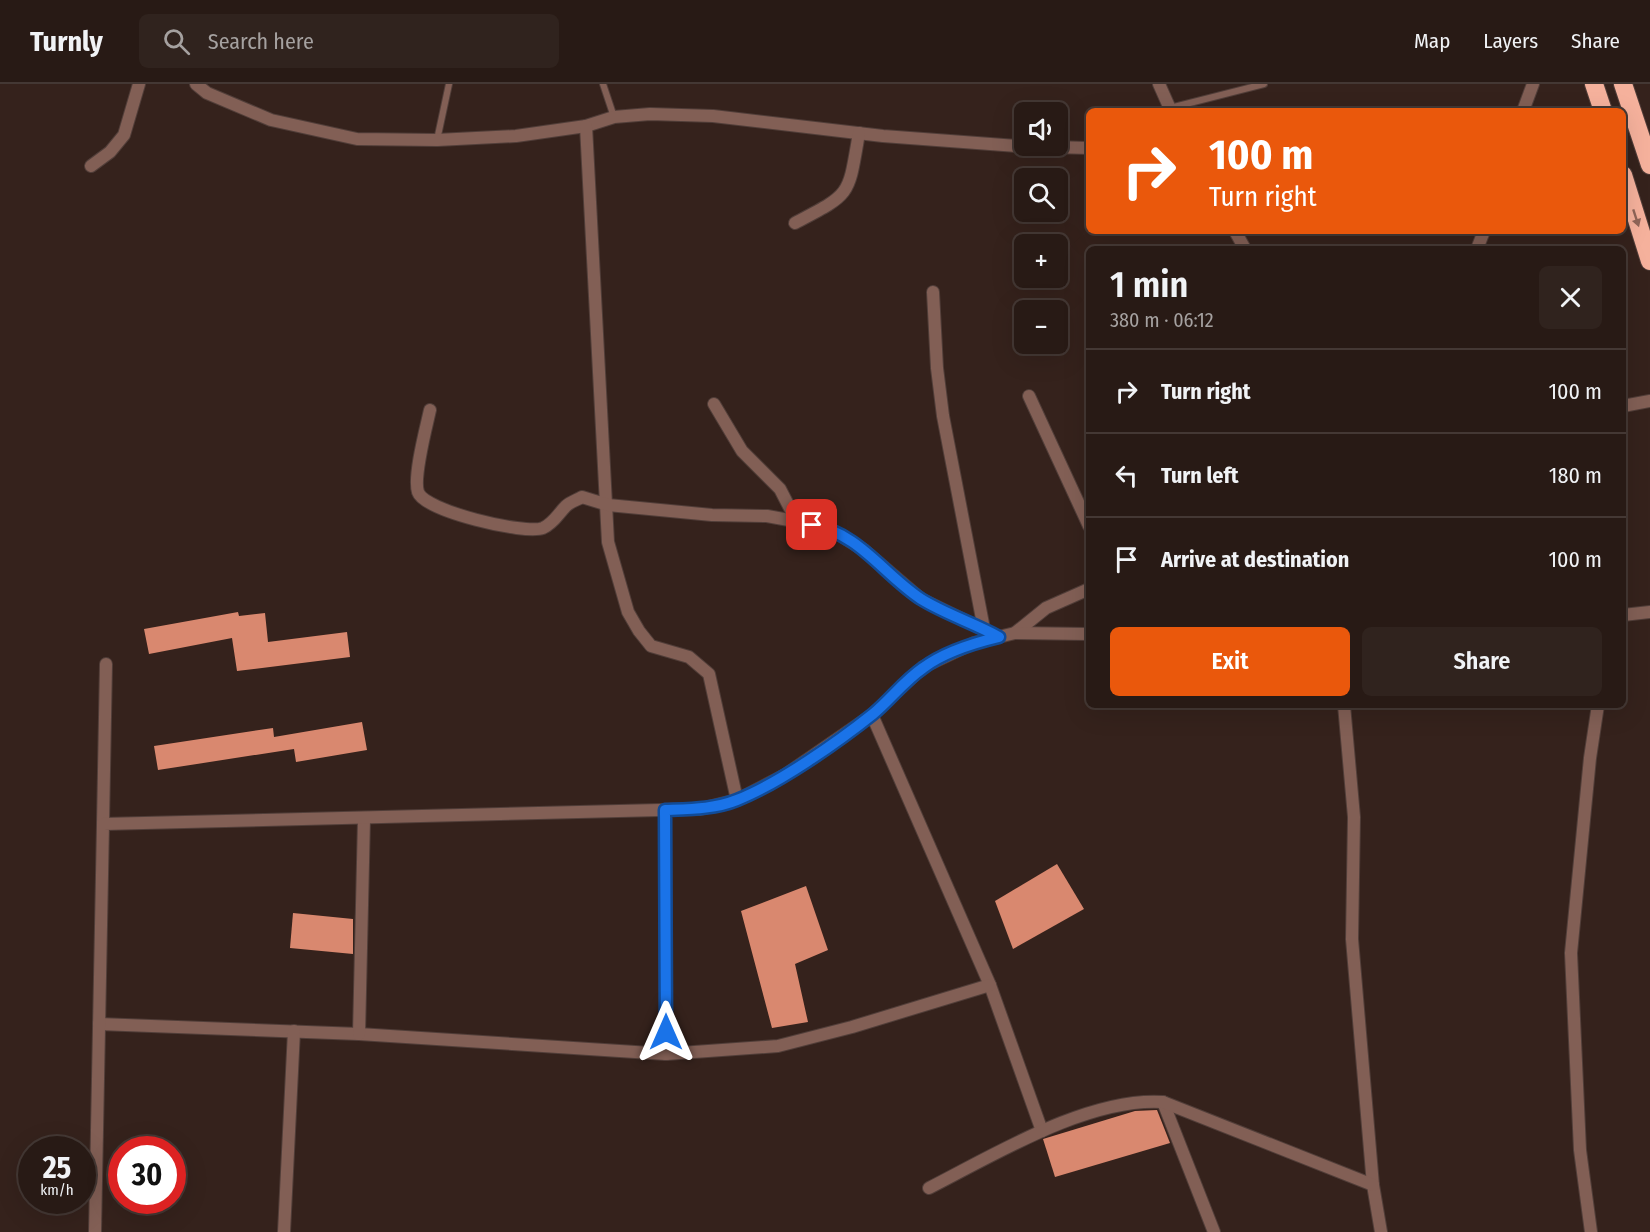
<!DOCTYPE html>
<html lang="en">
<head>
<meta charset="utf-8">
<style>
	:root { --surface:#281a15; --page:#30231e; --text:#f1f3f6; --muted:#a5a1a0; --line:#443834; --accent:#ea580c }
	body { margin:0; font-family:"Fira Sans Condensed",sans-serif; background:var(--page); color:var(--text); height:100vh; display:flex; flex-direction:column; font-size:22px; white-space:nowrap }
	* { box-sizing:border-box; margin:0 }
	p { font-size:20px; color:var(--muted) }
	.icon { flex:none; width:33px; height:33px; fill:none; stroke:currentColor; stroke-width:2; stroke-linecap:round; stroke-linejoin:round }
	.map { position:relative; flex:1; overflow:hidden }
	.drawer { position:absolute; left:1086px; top:162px; width:540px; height:462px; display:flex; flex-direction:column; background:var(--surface); border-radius:9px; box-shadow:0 6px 24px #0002,0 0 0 2px var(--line) }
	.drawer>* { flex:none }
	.top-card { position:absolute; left:1086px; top:24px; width:540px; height:126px; border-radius:9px; box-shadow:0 6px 24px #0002,0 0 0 2px var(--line); background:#ea580c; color:#fff; overflow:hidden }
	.controls { position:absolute; left:1014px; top:18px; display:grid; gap:12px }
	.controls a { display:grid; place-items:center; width:54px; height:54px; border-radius:9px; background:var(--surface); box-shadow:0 6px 24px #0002,0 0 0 2px var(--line); font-size:30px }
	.speed { position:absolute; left:18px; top:1052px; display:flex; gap:12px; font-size:30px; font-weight:700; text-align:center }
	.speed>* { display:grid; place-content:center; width:78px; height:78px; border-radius:50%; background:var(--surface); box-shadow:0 6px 24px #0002,0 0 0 2px var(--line); line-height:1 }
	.speed small { font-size:15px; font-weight:400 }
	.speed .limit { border:9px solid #d22; background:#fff; color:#111 }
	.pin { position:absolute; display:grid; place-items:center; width:51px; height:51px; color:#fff; margin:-26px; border-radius:12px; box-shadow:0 3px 9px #0006 }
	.me { position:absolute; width:66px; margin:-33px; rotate:0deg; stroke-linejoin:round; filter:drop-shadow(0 0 4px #0008) }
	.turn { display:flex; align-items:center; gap:21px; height:126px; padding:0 24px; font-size:27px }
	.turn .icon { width:78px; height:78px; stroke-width:2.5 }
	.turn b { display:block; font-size:42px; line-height:51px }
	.round { display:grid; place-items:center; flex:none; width:63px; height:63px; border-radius:9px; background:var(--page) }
	.overview { display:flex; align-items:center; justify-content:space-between; height:102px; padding:0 24px }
	h1 { font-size:36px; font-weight:600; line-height:45px }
	.action { display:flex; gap:12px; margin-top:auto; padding:12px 24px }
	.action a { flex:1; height:69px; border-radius:9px; background:var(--accent); color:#fff; font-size:24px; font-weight:600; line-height:69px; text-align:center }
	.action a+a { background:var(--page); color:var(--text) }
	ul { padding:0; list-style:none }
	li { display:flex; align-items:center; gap:18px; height:84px; padding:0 24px; border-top:2px solid var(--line) }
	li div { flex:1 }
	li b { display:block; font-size:22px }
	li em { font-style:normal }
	header { display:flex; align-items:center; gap:36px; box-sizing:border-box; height:84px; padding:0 30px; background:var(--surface); border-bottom:2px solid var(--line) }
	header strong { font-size:28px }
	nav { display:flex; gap:33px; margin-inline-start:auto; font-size:21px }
	.search { width:420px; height:54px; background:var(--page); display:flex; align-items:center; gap:15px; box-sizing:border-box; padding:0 21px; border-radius:9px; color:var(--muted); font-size:22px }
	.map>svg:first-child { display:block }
	.building { fill:#d9886f }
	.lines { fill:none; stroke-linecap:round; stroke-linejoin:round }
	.lane-casing { stroke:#513e39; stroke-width:8 }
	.street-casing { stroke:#513e39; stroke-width:14 }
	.highway-casing { stroke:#513e39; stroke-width:20 }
	.lane { stroke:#825f55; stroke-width:6 }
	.street { stroke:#825f55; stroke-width:12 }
	.highway { stroke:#f5b19c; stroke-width:18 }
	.oneway { fill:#906558 }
	.route-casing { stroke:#114b97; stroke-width:15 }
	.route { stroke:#1a73e8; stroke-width:10 }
</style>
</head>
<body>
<header>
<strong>Turnly</strong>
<div class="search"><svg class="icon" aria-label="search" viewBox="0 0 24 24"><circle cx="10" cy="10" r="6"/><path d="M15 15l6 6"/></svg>Search here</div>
<nav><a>Map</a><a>Layers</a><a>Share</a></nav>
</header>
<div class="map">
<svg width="1650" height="1148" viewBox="0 0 1650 1148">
	<rect width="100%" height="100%" fill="#35221c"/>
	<g class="building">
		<path d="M 238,528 L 239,532 L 265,529 L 268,558 L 347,548 L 350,573 L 237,587 L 232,554 L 149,570 L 144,545 Z"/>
		<path d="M 362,638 L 367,666 L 296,678 L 294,665 L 158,686 L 154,662 L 273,644 L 274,653 Z"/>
		<path d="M 1057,780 L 1084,825 L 1013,865 L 995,817 Z"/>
		<path d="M 806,802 L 828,866 L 795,880 L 808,938 L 772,944 L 741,827 Z"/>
		<path d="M 293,829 L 353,835 L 353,870 L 290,864 Z"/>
		<path d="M 1157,1026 L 1170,1059 L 1055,1093 L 1043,1055 L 1135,1027 Z"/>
	</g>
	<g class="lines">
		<g class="lane-casing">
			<g id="lane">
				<path d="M 603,0 L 614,33"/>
				<path d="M 1170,24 L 1264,0"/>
				<path d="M 437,56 L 449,0"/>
			</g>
		</g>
		<g class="street-casing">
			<g id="street">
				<path d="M 196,0 L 207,9 L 271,36 L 357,55 L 437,56 L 516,52 L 586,42 L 614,33 L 650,30 L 713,32 L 883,52 L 1017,62 L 1089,64"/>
				<path d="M 1159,0 L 1171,27"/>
				<path d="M 1523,27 L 1533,0"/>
				<path d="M 586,42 L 608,458 L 628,528 L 639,547 L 651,562 L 689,573 L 709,590 L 737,716"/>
				<path d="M 91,82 L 110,68 L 124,51 L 139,0"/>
				<path d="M 795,139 C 852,109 848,113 859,49"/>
				<path d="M 1235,147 L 1245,165"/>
				<path d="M 1477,165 L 1484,147"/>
				<path d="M 933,208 L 937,284 L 943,332 L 984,545"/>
				<path d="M 1029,312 L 1089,442"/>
				<path d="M 714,320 L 742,367 L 780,405 L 797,438"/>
				<path d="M 1623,322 L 1650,317"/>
				<path d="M 430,326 C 426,344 413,393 418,408 C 424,427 525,451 543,444 C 554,439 558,430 566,422 C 570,418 577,416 582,413 L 608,421 L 712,431 L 767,432 L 827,443 L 864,466 L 921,515 L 999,553"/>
				<path d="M 1623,531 L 1650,528"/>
				<path d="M 1015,549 L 1046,524 L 1089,505"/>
				<path d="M 1344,621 L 1354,733 L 1352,855 L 1373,1101 L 1381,1148"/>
				<path d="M 872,631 L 990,901 L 1042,1047"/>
				<path d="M 665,726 L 666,970"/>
				<path d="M 103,740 L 106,580"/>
				<path d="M 99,940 L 359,950 L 666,970 L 778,962 L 852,943 L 990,901"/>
				<path d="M 359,950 L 364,735"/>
				<path d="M 1163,1018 L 1214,1148"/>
				<path d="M 929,1104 C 994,1071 1088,1013 1163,1018 L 1373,1101"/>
				<path d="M 95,1148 L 103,740 L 700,725 L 737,716 L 785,691 L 872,631 L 923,583 L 974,559 L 1015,549 L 1089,550"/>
				<path d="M 284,1148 L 294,947"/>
				<path d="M 1591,1148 L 1580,1066 L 1571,869 L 1590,674 L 1598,621"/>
			</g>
		</g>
		<g class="highway-casing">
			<g id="highway">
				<path d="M 1594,0 L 1603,27"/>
				<path d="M 1623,0 L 1650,81"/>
				<path d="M 1623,91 L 1650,177"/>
			</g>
		</g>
		<use href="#lane" class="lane"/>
		<use href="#street" class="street"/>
		<use href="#highway" class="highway"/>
	</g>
	<defs><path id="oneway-solid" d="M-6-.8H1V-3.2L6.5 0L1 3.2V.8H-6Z" transform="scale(1.5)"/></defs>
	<use class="oneway" href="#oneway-solid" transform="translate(1636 134) rotate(72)"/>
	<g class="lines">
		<g class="route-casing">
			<path id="route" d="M 666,948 L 665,726 C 690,725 715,725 737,716 C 778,700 838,658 873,630 C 890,616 904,597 923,584 C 944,568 974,559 999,553 C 974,539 945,530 921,515 C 883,490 859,449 812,441"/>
		</g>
		<use href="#route" class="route"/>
	</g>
</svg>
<div class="controls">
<a><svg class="icon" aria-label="sound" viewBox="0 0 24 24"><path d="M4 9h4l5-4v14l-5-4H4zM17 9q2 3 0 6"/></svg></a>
<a><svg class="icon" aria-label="search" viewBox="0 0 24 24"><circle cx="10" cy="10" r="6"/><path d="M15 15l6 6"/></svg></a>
<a>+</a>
<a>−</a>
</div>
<div class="speed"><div>25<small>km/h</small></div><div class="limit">30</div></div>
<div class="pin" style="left:812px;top:441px;background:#d93025"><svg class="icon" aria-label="arrive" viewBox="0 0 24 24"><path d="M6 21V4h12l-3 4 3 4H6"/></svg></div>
<svg class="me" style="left:666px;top:948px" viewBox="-20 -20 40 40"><path d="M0-17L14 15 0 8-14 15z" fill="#1a73e8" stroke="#fff" stroke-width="4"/></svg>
<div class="top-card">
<div class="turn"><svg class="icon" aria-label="right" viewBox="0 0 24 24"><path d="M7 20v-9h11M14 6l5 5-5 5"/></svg><div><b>100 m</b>Turn right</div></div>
</div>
<section class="drawer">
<div class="overview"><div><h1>1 min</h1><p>380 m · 06:12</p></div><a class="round"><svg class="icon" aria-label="close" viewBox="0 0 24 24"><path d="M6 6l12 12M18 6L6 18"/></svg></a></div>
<ul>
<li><svg class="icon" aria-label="right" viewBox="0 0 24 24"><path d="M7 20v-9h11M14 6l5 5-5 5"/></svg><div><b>Turn right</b></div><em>100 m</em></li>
<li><svg class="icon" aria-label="left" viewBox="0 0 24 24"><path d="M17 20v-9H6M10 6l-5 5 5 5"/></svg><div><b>Turn left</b></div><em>180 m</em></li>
<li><svg class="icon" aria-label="arrive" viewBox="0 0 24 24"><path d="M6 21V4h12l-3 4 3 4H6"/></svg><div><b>Arrive at destination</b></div><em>100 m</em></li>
</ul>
<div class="action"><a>Exit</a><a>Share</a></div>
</section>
</div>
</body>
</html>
